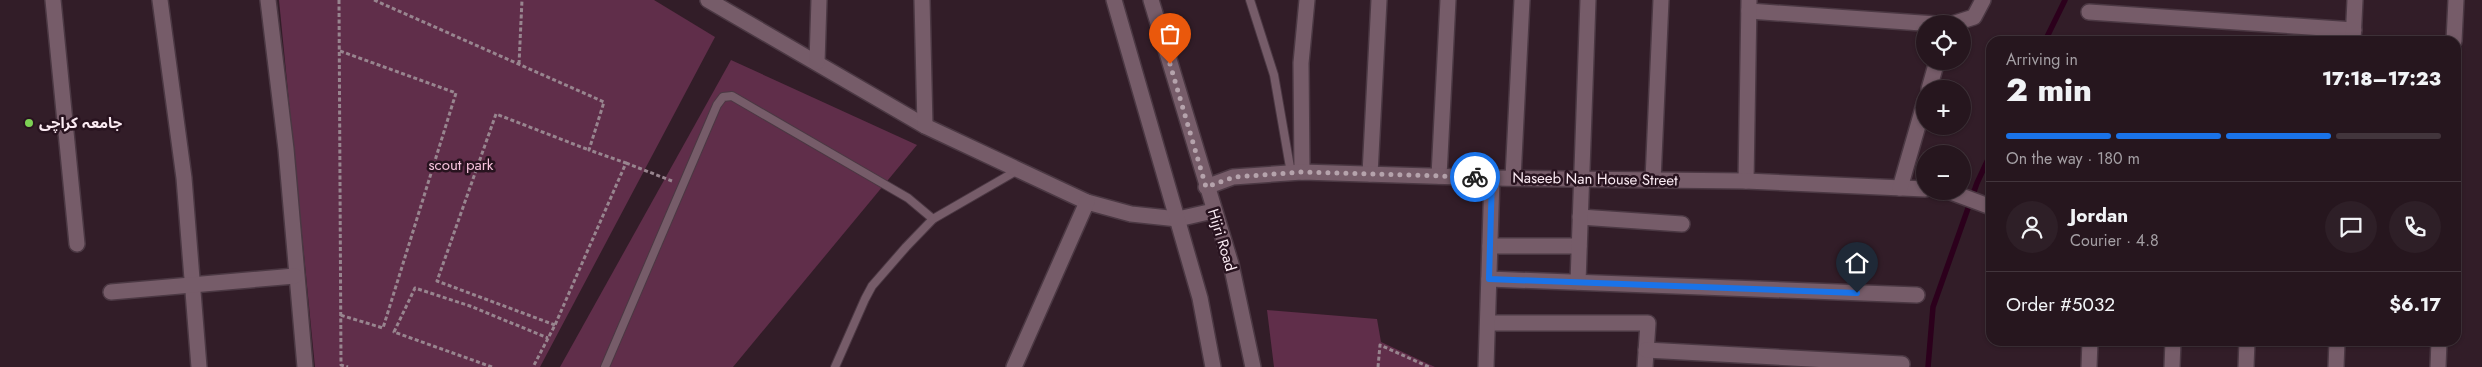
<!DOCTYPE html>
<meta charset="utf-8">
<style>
body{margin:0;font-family:Jost,"Noto Sans Arabic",sans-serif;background:#2e1f27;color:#f1f3f6;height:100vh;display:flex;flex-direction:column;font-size:19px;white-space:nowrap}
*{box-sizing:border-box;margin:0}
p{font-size:16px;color:#a49fa4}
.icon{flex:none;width:28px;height:28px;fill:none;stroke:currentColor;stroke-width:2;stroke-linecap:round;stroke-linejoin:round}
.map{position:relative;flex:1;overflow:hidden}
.details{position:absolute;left:1986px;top:36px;width:475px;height:310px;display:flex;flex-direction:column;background:#26161e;border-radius:15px;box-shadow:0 1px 4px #0004,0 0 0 1px #42353c}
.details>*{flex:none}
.tools{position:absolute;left:1916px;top:15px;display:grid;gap:10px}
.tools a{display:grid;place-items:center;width:55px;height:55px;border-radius:50%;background:#26161e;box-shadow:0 1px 4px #0004,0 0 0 1px #42353c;font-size:25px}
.pin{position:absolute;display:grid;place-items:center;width:42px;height:42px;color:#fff;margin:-51px -21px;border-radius:50% 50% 50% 0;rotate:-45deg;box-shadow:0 0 5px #0007}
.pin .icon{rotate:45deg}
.courier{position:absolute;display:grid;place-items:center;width:50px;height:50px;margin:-25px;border:4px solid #1a73e8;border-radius:50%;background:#fff;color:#222;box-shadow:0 1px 6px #0007}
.head em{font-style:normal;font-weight:800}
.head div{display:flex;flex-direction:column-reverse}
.head{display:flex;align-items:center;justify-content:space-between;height:85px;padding:0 20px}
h1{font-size:32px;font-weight:800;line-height:38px}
.bar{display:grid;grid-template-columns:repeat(4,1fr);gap:8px 5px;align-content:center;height:60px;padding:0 20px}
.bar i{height:6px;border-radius:4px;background:#42353c}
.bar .on{background:#1a73e8}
.bar p{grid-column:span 4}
.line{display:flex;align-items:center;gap:12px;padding:0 20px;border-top:1px solid #42353c}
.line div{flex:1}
.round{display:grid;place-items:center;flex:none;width:52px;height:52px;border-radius:26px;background:#2e1f27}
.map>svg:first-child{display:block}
.green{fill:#602e4a}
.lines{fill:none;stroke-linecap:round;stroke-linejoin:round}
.stream{stroke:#2c001c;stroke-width:5.5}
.service-casing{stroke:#4b3843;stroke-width:10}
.minor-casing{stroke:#4b3843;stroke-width:18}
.secondary-casing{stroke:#4b3843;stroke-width:18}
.path{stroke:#98858f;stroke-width:3;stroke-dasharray:4 2.5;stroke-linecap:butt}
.service{stroke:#765c69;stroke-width:8}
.minor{stroke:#765c69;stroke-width:15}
.secondary{stroke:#765c69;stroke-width:15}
.done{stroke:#b5a3ac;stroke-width:5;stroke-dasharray:0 9}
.route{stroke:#1a73e8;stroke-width:6}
.poi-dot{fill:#7dd154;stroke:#28131f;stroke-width:2}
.labels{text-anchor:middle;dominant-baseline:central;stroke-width:5;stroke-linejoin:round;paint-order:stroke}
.poi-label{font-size:15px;font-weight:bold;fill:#fbebf3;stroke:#28131f;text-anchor:start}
.park-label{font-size:15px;fill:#f7c3dd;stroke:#28131f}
.street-label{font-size:15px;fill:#fbebf3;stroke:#28131f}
</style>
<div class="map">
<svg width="2482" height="367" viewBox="0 0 2482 367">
<rect width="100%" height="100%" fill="#321d28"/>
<g class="green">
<polygon points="279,0 654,0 715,37 540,367 315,367"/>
<polygon points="731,60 917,145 733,367 560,367"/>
<polygon points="1267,310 1377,319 1381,342 1435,367 1274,367"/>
</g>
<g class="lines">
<g class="stream">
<polyline points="2045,41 2065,0"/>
<polyline points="1928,367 1933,307 1977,183 1991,153"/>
</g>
<g class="service-casing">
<g id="service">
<polyline points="1250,0 1274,75 1291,173"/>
<polyline points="605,367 717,105 723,97 732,96 908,198 933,219"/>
<polyline points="835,367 865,299 872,286 906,247 933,219 1018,170"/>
</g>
</g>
<g class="minor-casing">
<g id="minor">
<polyline points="53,0 77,244"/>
<polyline points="160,0 184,178 199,367"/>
<polyline points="268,0 286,149 305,367"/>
<polyline points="708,0 925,126 1087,202 1131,214 1178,219 1213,211"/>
<polyline points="922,0 925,126"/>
<polyline points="1749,11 1936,24"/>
<polyline points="2089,12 2354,30"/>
<polyline points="1952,24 1974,17 1983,0"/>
<polyline points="2353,41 2355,0"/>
<polyline points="2454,41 2456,0"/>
<polyline points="817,62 819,0"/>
<polyline points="1929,89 1937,61"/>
<polyline points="1302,172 1301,63 1307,0"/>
<polyline points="1370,174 1379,0"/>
<polyline points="1439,176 1448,0"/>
<polyline points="1513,178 1522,0"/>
<polyline points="1653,180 1661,0"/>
<polyline points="1746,181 1749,0"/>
<polyline points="1206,187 1233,177 1302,172 1492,178 1746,181 1925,189"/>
<polyline points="1900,188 1925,101"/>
<polyline points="1948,191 1991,207"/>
<polyline points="1580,217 1682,224"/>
<polyline points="1490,246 1579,246"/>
<polyline points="1489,279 1917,295"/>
<polyline points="1578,282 1588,0"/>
<polyline points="111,292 295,276"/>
<polyline points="1488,323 1648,323 1645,367"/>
<polyline points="1646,350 1902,364"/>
<polyline points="1014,367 1087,202"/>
<polyline points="1486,367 1492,178"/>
<polyline points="2089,367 2090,341"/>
<polyline points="2172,367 2173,341"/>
<polyline points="2246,367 2247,341"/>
<polyline points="2336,367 2337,341"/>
<polyline points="2438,367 2439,341"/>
</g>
</g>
<g class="secondary-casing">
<g id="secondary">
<polyline points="1114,0 1200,298 1213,367"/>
<polyline points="1151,0 1231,264 1253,367"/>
</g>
</g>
<g class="path">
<polyline points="339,0 341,365 348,367"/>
<polyline points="374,0 604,102 589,150 626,163 555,325 533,367"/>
<polyline points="340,51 456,93 383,328 340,315"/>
<polyline points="519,64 522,0"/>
<polyline points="626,163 672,181"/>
<polyline points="555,325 437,281 496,114 589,150"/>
<polyline points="492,367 394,332 415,288 470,306 548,338"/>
<polyline points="1378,367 1380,345 1429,367"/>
</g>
<use href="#service" class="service"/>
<use href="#minor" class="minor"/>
<use href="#secondary" class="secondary"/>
</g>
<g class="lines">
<polyline class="done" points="1170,64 1206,187 1234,177 1302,172 1475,177"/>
<polyline class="route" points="1475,177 1492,178 1489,279 1857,293"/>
</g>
<circle class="poi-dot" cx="29" cy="123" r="5"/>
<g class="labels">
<g class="poi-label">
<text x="39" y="123">جامعہ کراچی</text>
</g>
<g class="park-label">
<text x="461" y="165">scout park</text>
</g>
<g class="street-label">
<text transform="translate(1595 179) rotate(1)">Naseeb Nan House Street</text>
<text transform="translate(1222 240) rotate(73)">Hijri Road</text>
</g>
</g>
</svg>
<div class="tools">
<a><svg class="icon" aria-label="locate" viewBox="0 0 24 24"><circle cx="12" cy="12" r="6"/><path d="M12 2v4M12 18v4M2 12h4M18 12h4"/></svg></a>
<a>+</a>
<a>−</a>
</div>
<div class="pin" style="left:1170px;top:64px;background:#ea580c"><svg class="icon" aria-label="bag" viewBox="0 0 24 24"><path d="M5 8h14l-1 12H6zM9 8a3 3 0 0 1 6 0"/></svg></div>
<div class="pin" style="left:1857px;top:293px;background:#1f2937"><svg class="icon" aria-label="home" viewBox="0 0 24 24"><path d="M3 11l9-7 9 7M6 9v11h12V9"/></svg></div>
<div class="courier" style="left:1475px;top:177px"><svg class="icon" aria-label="bike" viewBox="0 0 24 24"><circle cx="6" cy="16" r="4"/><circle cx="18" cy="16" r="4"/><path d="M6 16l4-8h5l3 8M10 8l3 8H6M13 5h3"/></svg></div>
<section class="details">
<div class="head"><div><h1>2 min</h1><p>Arriving in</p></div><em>17:18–17:23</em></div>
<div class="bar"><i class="on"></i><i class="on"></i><i class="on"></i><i></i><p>On the way · 180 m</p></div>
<div class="line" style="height:90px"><a class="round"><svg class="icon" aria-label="person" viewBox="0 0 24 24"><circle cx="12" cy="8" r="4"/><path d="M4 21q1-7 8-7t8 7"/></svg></a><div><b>Jordan</b><p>Courier · 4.8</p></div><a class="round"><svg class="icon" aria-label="chat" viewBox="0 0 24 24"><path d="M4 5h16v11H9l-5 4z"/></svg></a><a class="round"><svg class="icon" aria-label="phone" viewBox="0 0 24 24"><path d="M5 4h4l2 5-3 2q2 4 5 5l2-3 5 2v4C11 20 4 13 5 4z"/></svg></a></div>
<div class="line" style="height:65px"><div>Order #5032</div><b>$6.17</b></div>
</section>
</div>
